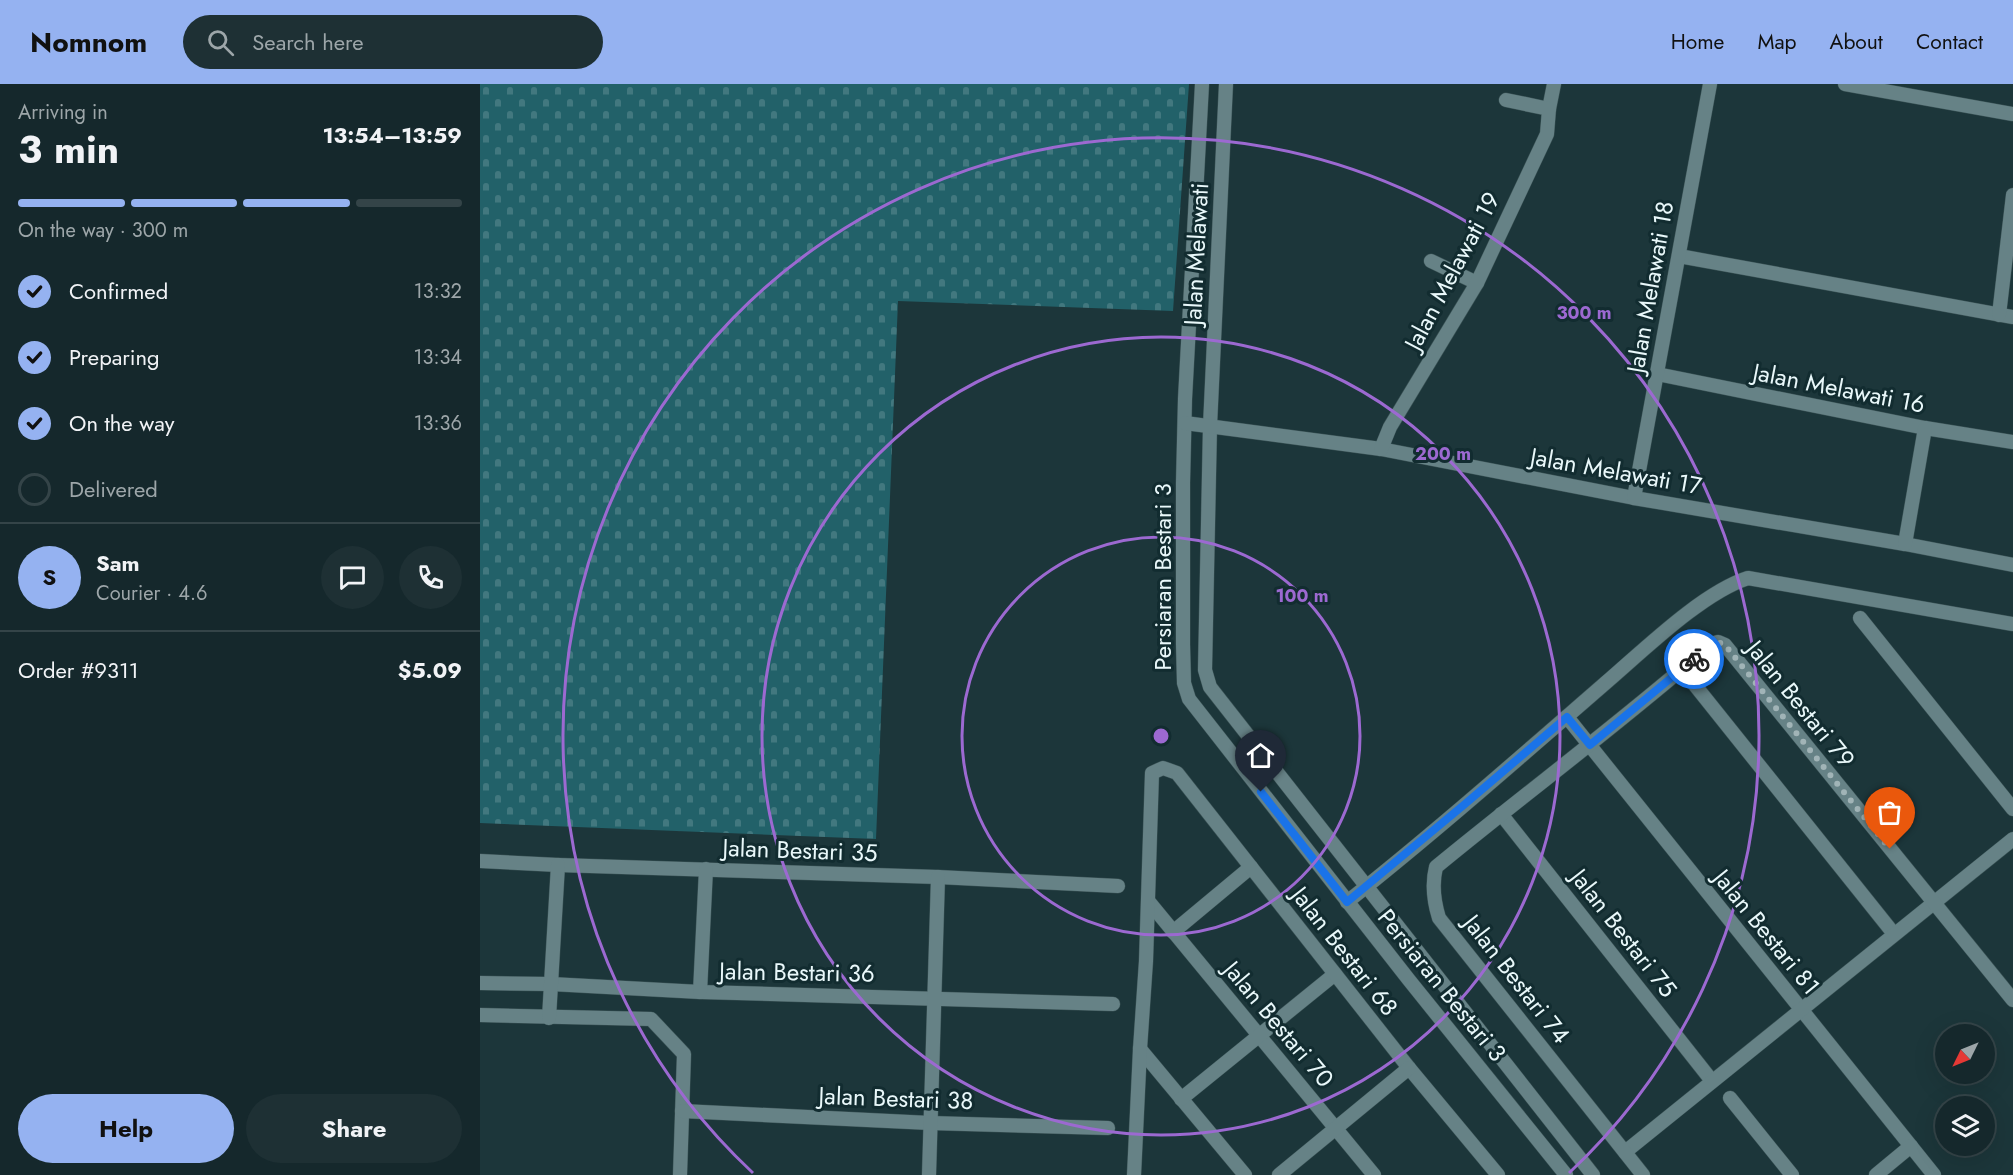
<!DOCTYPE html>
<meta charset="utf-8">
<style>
body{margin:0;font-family:Jost,sans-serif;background:#1e3034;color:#f1f3f6;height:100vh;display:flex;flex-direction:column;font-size:22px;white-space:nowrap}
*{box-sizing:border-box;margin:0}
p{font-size:20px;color:#9da6a9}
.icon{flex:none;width:33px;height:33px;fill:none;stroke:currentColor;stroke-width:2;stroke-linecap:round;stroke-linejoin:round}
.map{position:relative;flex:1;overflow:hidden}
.drawer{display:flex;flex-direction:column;background:#15282c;width:480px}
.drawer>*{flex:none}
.needle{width:39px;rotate:227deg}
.controls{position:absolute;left:1455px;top:940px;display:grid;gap:12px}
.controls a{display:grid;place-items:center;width:60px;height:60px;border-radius:50%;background:#15282c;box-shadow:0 6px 24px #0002,0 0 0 2px #344448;font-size:30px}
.pin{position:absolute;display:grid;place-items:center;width:51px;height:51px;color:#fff;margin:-62px -26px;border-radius:50% 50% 50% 0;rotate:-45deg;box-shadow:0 0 6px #0007}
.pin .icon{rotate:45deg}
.courier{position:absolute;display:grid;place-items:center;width:60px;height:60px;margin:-30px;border:4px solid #1a73e8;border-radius:50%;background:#fff;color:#222;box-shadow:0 2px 8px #0007}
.headline em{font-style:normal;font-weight:700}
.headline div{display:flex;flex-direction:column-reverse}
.headline{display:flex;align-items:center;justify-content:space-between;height:102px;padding:0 18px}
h1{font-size:39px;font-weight:700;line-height:45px}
.bar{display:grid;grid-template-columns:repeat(4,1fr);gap:9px 6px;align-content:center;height:72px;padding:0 18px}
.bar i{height:8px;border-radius:4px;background:#344448}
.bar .selected{background:#95b2f1}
.bar p{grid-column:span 4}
.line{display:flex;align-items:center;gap:15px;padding:0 18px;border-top:2px solid #344448}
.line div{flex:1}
.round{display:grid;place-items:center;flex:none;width:63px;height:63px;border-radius:32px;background:#1e3034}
ol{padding:0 18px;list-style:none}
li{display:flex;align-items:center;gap:18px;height:66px}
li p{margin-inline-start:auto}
li .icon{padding:6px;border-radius:50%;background:#95b2f1;color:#111;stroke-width:4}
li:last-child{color:#9da6a9}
li i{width:33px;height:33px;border:3px solid #344448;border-radius:50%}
.button{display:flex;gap:12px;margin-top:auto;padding:12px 18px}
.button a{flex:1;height:69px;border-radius:36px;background:#95b2f1;color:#111;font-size:24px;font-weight:700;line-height:69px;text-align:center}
.button a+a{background:#1e3034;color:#f1f3f6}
header{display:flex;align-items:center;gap:36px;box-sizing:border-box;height:84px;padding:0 30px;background:#95b2f1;color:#111}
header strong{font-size:28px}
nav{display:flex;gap:33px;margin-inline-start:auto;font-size:21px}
.search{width:420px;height:54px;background:#1e3034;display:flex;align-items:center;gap:15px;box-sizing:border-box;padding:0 21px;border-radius:33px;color:#9da6a9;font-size:22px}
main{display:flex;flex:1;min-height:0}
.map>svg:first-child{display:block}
.cemetery{fill:url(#cemetery-stones)}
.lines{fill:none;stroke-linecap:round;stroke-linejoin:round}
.minor-casing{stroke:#3a5255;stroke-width:15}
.minor{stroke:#668286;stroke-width:14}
.done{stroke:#a1b4b7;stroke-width:6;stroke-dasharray:0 10.8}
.route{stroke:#1a73e8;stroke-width:8}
.ring{fill:none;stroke:#9c69d1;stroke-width:3}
.labels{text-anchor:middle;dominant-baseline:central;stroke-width:6;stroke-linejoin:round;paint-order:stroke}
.street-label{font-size:24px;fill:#e9f8fa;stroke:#122c30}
.centre{fill:#9c69d1;stroke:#122c30;stroke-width:3}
.ring-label{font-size:18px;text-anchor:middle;font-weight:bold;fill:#9c69d1;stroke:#122c30;stroke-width:6;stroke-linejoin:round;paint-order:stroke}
</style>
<header>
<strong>Nomnom</strong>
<div class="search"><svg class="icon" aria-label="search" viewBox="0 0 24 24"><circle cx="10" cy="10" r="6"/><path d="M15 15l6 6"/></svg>Search here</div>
<nav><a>Home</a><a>Map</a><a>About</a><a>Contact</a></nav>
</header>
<main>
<section class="drawer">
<div class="headline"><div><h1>3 min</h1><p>Arriving in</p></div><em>13:54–13:59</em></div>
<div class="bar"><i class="selected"></i><i class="selected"></i><i class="selected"></i><i></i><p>On the way · 300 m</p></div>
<ol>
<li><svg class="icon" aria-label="check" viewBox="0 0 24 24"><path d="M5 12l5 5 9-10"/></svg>Confirmed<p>13:32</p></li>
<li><svg class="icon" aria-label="check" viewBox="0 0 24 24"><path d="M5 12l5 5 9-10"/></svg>Preparing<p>13:34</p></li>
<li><svg class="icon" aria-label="check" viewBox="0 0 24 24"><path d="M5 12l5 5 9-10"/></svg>On the way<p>13:36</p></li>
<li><i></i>Delivered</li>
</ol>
<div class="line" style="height:108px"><b class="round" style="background:#95b2f1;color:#111">S</b><div><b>Sam</b><p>Courier · 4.6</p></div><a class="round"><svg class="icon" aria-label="chat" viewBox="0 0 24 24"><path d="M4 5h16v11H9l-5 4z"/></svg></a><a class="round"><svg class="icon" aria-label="phone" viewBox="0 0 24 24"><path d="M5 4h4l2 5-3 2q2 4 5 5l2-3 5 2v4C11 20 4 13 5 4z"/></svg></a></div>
<div class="line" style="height:78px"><div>Order #9311</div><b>$5.09</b></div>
<div class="button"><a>Help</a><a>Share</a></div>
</section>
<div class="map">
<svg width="1533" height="1091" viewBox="0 0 1533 1091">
<defs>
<pattern id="cemetery-stones" width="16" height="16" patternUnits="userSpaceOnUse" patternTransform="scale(1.5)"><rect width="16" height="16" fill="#226169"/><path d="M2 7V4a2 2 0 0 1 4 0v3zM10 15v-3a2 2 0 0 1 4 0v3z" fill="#42787f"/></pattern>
</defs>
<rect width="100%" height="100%" fill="#1c363a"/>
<polygon class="cemetery" points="0,0 709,0 693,227 418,217 396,755 0,739"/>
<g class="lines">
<g class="minor-casing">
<g id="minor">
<polyline points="722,0 705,315 703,399 703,560 704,599 709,615 929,896 1086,1091"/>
<polyline points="746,0 730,342 725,586 730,603 1113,1091"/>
<polyline points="1365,0 1533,30"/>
<polyline points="1069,25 1074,0"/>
<polyline points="1199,172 1533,233"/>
<polyline points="951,177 997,199"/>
<polyline points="1519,231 1533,111"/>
<polyline points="1177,290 1445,344 1533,358"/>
<polyline points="705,339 901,365 1154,414 1425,460 1533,481"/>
<polyline points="901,365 910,343 997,199 1067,50 1069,25 1026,16"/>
<polyline points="1154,414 1230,0"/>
<polyline points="1425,460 1445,344"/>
<polyline points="1380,534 1533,725"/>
<polyline points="1202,585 1414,850"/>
<polyline points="1087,633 1454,1091"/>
<polyline points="1021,730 1232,997"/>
<polyline points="0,777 78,781 458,793 638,802"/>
<polyline points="669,818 894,1091"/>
<path d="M867,818C954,749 1038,675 1122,602C1161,569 1221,509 1268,494L1533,540"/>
<polyline points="693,848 771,783"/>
<polyline points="0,899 71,900 220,908 633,920"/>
<polyline points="220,908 226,785"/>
<polyline points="0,931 171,935 204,970 200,1091"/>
<polyline points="69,934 78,781"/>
<polyline points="660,965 765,1091"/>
<polyline points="1250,1014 1312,1091"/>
<polyline points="701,1015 855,890"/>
<polyline points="202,1027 450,1039 628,1044"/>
<polyline points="1145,1068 1533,755"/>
<polyline points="449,1091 458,793"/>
<polyline points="654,1091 660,965 666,877 672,689 683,684 697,689 929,984 1018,1091"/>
<polyline points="799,1091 929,984"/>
<path d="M1163,1091L959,834C954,818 952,799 956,783C1047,708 1142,638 1231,560L1238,558L1245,561L1533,916"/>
<polyline points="1396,1091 1431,1062"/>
</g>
</g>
<use href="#minor" class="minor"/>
</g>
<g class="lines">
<polyline class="done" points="1214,575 1231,560 1238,558 1245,561 1410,765"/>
<polyline class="route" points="781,708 867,818 985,720 1087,633 1110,661 1214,575"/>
</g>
<g class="ring">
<circle cx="681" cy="652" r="199"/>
<circle cx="681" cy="652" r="399"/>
<path d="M273 1089A598 598 0 1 1 1089 1089"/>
</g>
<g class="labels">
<g class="street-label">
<text transform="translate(716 170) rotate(-87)">Jalan Melawati</text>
<text transform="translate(972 187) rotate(-62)">Jalan Melawati 19</text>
<text transform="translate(1170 203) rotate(-80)">Jalan Melawati 18</text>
<text transform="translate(1359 304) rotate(11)">Jalan Melawati 16</text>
<text transform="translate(1136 387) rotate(10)">Jalan Melawati 17</text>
<text transform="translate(682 493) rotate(-90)">Persiaran Bestari 3</text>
<text transform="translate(1321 620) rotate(51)">Jalan Bestari 79</text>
<text transform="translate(320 766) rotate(2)">Jalan Bestari 35</text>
<text transform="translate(1287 848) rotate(51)">Jalan Bestari 81</text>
<text transform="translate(1144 849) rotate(52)">Jalan Bestari 75</text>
<text transform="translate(865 867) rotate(52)">Jalan Bestari 68</text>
<text transform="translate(317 888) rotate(1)">Jalan Bestari 36</text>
<text transform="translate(1037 895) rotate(52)">Jalan Bestari 74</text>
<text transform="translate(962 901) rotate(51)">Persiaran Bestari 3</text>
<text transform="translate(799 940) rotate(50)">Jalan Bestari 70</text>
<text transform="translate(416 1014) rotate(2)">Jalan Bestari 38</text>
</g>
</g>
<circle cx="681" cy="652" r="9" class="centre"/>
<g class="ring-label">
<text x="1104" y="235">300 m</text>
<text x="963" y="376">200 m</text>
<text x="822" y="518">100 m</text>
</g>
</svg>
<div class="controls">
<a><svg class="needle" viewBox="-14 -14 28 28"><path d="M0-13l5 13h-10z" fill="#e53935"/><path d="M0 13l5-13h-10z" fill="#9da6a9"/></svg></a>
<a><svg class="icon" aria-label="layers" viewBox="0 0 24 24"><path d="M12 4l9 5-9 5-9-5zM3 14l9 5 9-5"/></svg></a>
</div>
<div class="pin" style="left:1410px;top:765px;background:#ea580c"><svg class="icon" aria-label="bag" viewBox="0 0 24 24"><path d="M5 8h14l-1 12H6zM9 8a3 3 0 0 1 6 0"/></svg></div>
<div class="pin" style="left:781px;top:708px;background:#1f2937"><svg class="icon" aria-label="home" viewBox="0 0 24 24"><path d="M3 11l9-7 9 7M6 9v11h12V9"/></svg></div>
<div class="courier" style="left:1214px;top:575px"><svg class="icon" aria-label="bike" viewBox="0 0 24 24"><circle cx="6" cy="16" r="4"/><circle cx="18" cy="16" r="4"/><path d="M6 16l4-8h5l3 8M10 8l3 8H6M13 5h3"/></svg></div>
</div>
</main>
